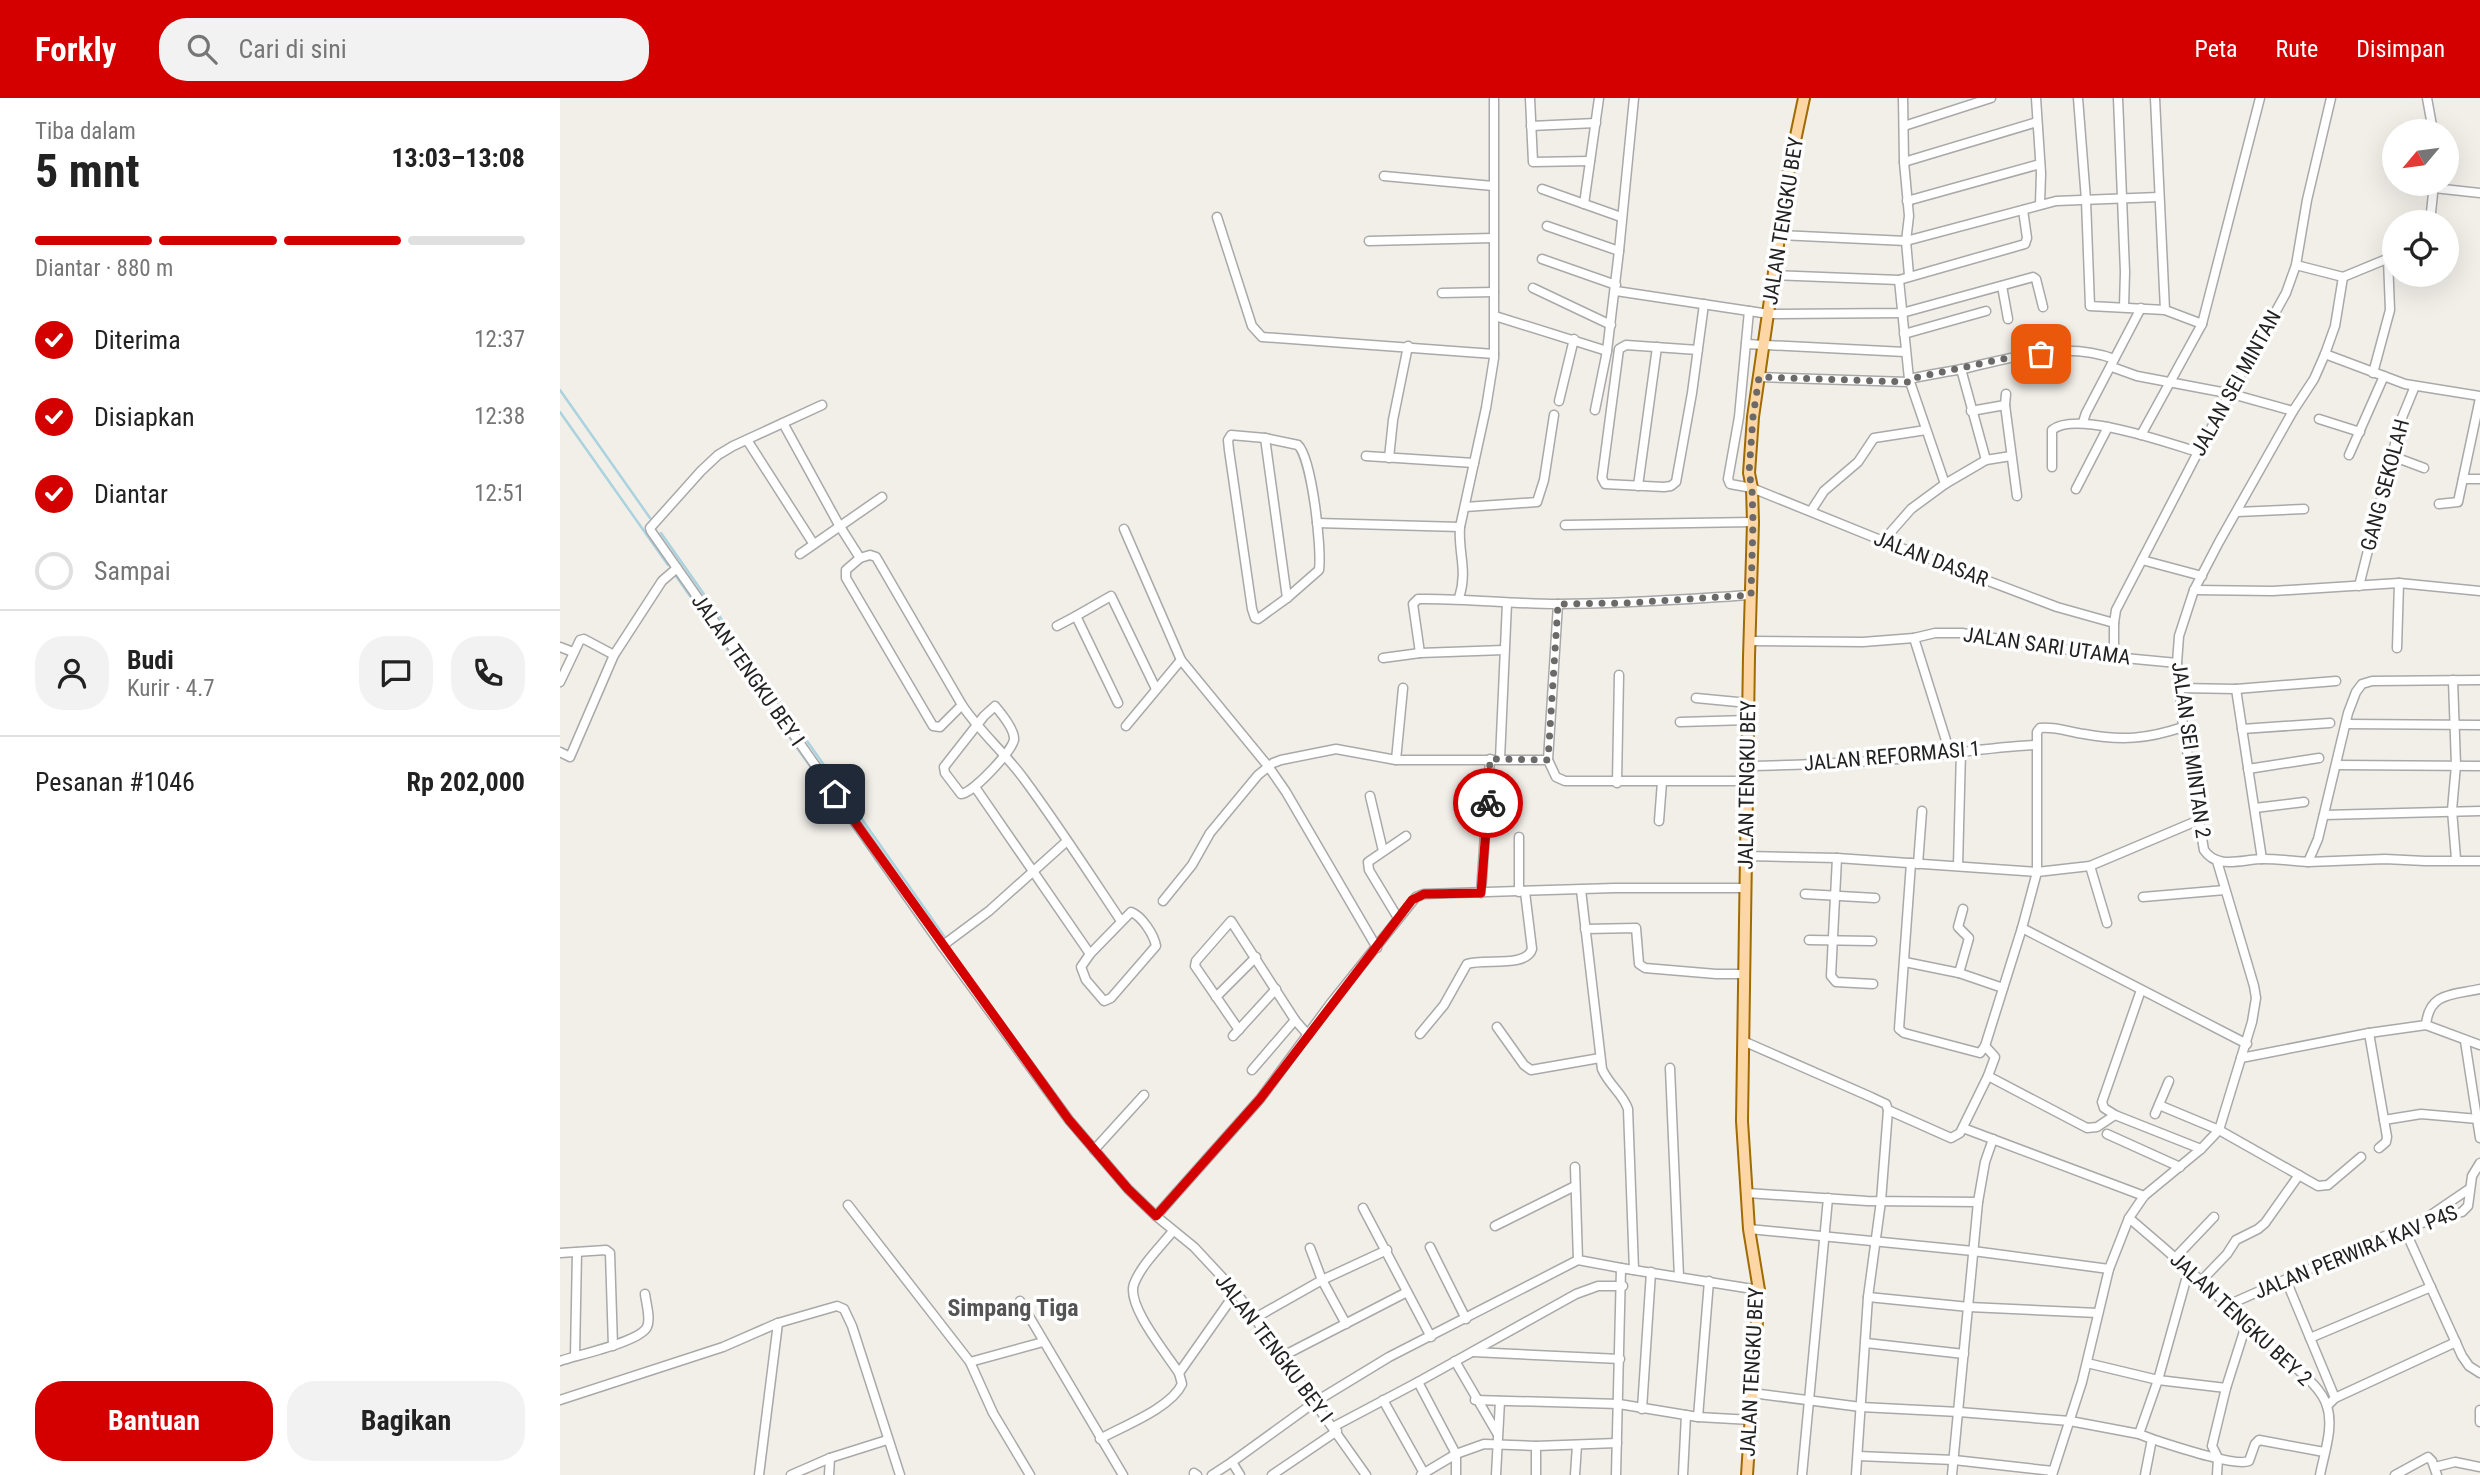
<!DOCTYPE html>
<html lang="id">
<meta charset="utf-8">
<style>
body{margin:0;font-family:"Roboto Condensed",sans-serif;background:#f2f2f2;color:#222;height:100vh;display:flex;flex-direction:column;font-size:26px;white-space:nowrap}
*{box-sizing:border-box;margin:0}
p{font-size:23px;color:#767676}
.icon{flex:none;width:38px;height:38px;fill:none;stroke:currentColor;stroke-width:2;stroke-linecap:round;stroke-linejoin:round}
.map{position:relative;flex:1;overflow:hidden}
.side{display:flex;flex-direction:column;background:#fff;width:560px}
.side>*{flex:none}
.needle{width:46px;rotate:241deg}
.controls{position:absolute;left:1822px;top:21px;display:grid;gap:14px}
.controls a{display:grid;place-items:center;width:77px;height:77px;border-radius:50%;background:#fff;box-shadow:0 7px 28px #0002;font-size:35px}
.pin{position:absolute;display:grid;place-items:center;width:60px;height:60px;color:#fff;margin:-30px;border-radius:14px;box-shadow:0 4px 10px #0006}
.courier{position:absolute;display:grid;place-items:center;width:70px;height:70px;margin:-35px;border:5px solid #d40000;border-radius:50%;background:#fff;color:#222;box-shadow:0 2px 9px #0007}
.headline em{font-style:normal;font-weight:700}
.headline div{display:flex;flex-direction:column-reverse}
.headline{display:flex;align-items:center;justify-content:space-between;height:119px;padding:0 35px}
h1{font-size:46px;font-weight:700;line-height:52px}
.bar{display:grid;grid-template-columns:repeat(4,1fr);gap:10px 7px;align-content:center;height:84px;padding:0 35px}
.bar i{height:9px;border-radius:5px;background:#e0e0e0}
.bar .on{background:#d40000}
.bar p{grid-column:span 4}
.line{display:flex;align-items:center;gap:18px;padding:0 35px;border-top:2px solid #e0e0e0}
.line div{flex:1}
.round{display:grid;place-items:center;flex:none;width:74px;height:74px;border-radius:28px;background:#f2f2f2}
ol{padding:0 35px;list-style:none}
li{display:flex;align-items:center;gap:21px;height:77px}
li p{margin-inline-start:auto}
li .icon{padding:7px;border-radius:50%;background:#d40000;color:#fff;stroke-width:4}
li:last-child{color:#767676}
li i{width:38px;height:38px;border:4px solid #e0e0e0;border-radius:50%}
.button{display:flex;gap:14px;margin-top:auto;padding:14px 35px}
.button a{flex:1;height:80px;border-radius:28px;background:#d40000;color:#fff;font-size:28px;font-weight:700;line-height:80px;text-align:center}
.button a+a{background:#f2f2f2;color:#222}
header{display:flex;align-items:center;gap:42px;box-sizing:border-box;height:98px;padding:0 35px;background:#d40000;color:#fff}
header strong{font-size:33px}
nav{display:flex;gap:38px;margin-inline-start:auto;font-size:24px}
.search{width:490px;height:63px;background:#f2f2f2;display:flex;align-items:center;gap:18px;box-sizing:border-box;padding:0 24px;border-radius:28px;color:#767676;font-size:26px}
main{display:flex;flex:1;min-height:0}
.map>svg:first-child{display:block}
.lines{fill:none;stroke-linecap:round;stroke-linejoin:round}
.stream{stroke:#aad3df;stroke-width:2.5}
.minor-casing{stroke:#a9a9a9;stroke-width:11}
.major-casing{stroke:#a06b00;stroke-width:14}
.minor{stroke:#fff;stroke-width:8}
.major{stroke:#fcd6a4;stroke-width:10}
.done{stroke:#6b6a68;stroke-width:7;stroke-dasharray:0 12.6}
.route{stroke:#d40000;stroke-width:9}
.labels{text-anchor:middle;dominant-baseline:central;stroke-width:7;stroke-linejoin:round;paint-order:stroke}
.street-label{font-size:21px;fill:#222;stroke:#fff}
.quarter-label{font-size:24px;font-weight:bold;fill:#555;stroke:#fff}
</style>
<header>
<strong>Forkly</strong>
<div class="search"><svg class="icon" aria-label="search" viewBox="0 0 24 24"><circle cx="10" cy="10" r="6"/><path d="M15 15l6 6"/></svg>Cari di sini</div>
<nav><a>Peta</a><a>Rute</a><a>Disimpan</a></nav>
</header>
<main>
<section class="side">
<div class="headline"><div><h1>5 mnt</h1><p>Tiba dalam</p></div><em>13:03–13:08</em></div>
<div class="bar"><i class="on"></i><i class="on"></i><i class="on"></i><i></i><p>Diantar · 880 m</p></div>
<ol>
<li><svg class="icon" aria-label="check" viewBox="0 0 24 24"><path d="M5 12l5 5 9-10"/></svg>Diterima<p>12:37</p></li>
<li><svg class="icon" aria-label="check" viewBox="0 0 24 24"><path d="M5 12l5 5 9-10"/></svg>Disiapkan<p>12:38</p></li>
<li><svg class="icon" aria-label="check" viewBox="0 0 24 24"><path d="M5 12l5 5 9-10"/></svg>Diantar<p>12:51</p></li>
<li><i></i>Sampai</li>
</ol>
<div class="line" style="height:126px"><a class="round"><svg class="icon" aria-label="person" viewBox="0 0 24 24"><circle cx="12" cy="8" r="4"/><path d="M4 21q1-7 8-7t8 7"/></svg></a><div><b>Budi</b><p>Kurir · 4.7</p></div><a class="round"><svg class="icon" aria-label="chat" viewBox="0 0 24 24"><path d="M4 5h16v11H9l-5 4z"/></svg></a><a class="round"><svg class="icon" aria-label="phone" viewBox="0 0 24 24"><path d="M5 4h4l2 5-3 2q2 4 5 5l2-3 5 2v4C11 20 4 13 5 4z"/></svg></a></div>
<div class="line" style="height:91px"><div>Pesanan #1046</div><b>Rp 202,000</b></div>
<div class="button"><a>Bantuan</a><a>Bagikan</a></div>
</section>
<div class="map">
<svg width="1920" height="1377" viewBox="0 0 1920 1377">
<rect width="100%" height="100%" fill="#f2efe9"/>
<g class="lines">
<g class="stream">
<polyline points="0,292 90,420"/>
<polyline points="0,314 108,467"/>
<polyline points="101,435 384,838"/>
<polyline points="116,478 207,608"/>
<polyline points="216,620 379,851"/>
</g>
<g class="minor-casing">
<g id="minor">
<polyline points="970,0 973,64 1030,63"/>
<polyline points="1343,0 1344,64 1349,118 1346,143 1349,177"/>
<polyline points="1476,0 1481,75 1480,106"/>
<polyline points="1518,0 1526,102 1530,208 1605,212 1642,226"/>
<polyline points="1558,0 1565,174 1564,209"/>
<polyline points="1595,0 1605,212"/>
<polyline points="1867,0 1873,33"/>
<polyline points="971,28 1036,25"/>
<polyline points="1344,28 1431,0"/>
<polyline points="1344,64 1477,24"/>
<polyline points="824,78 933,88"/>
<polyline points="1874,90 1920,95"/>
<polyline points="982,91 1061,119"/>
<polyline points="1347,103 1480,66"/>
<polyline points="1024,106 1039,0"/>
<polyline points="657,119 692,228 702,239 934,256"/>
<polyline points="1870,124 1874,86"/>
<polyline points="987,128 1059,153 1047,253 1035,312"/>
<polyline points="1220,137 1346,143 1496,103 1599,99"/>
<polyline points="809,143 933,140"/>
<polyline points="1059,153 1074,0"/>
<polyline points="982,161 1056,187"/>
<polyline points="1736,167 1783,179"/>
<polyline points="1214,177 1339,182 1465,146 1467,140 1463,112"/>
<path d="M1783,179L1775,228L1765,256L1754,281L1733,313L1659,444L1634,492L1619,538L1617,565L1623,629L1644,752C1657,772 1683,761 1703,761C1718,761 1733,763 1748,764L1758,741L1788,615L1796,594L1802,586L1812,583L1920,582"/>
<polyline points="1783,179 1834,158"/>
<polyline points="1442,188 1448,221"/>
<polyline points="973,190 1051,227"/>
<polyline points="1056,193 1209,216 1342,215 1473,179 1476,181 1483,209"/>
<polyline points="882,195 934,194"/>
<polyline points="1189,213 1179,319 1168,381 1170,386 1192,390 1323,443 1497,509 1554,525"/>
<polyline points="935,218 1047,253"/>
<polyline points="1344,236 1426,213"/>
<polyline points="1186,246 1345,254"/>
<polyline points="1138,252 1066,247 1059,251 1042,380 1045,386 1104,389 1111,388 1116,384 1132,295 1144,206"/>
<polyline points="1765,256 1845,286 1920,298"/>
<polyline points="1552,269 1577,278 1672,296 1733,313"/>
<polyline points="1401,271 1426,362"/>
<polyline points="1813,275 1830,212 1828,161"/>
<path d="M1199,279L1348,284L1349,281C1367,277 1385,274 1403,271C1452,260 1505,242 1554,261"/>
<polyline points="1446,296 1445,307 1457,398"/>
<polyline points="999,303 1014,241"/>
<polyline points="262,307 173,348 158,357 141,373 90,430 91,433 382,848 509,1022 568,1091 596,1118 634,1149 676,1194 806,1377"/>
<polyline points="1411,313 1445,307"/>
<polyline points="1759,321 1800,334"/>
<polyline points="1523,324 1526,315 1581,210"/>
<polyline points="223,325 279,427 300,460 286,472 286,480 373,628 380,629 402,607"/>
<path d="M671,337L705,340L738,347C752,361 762,451 759,472L727,500L698,521L695,520L692,511L669,352L668,342Z"/>
<polyline points="1581,337 1642,226 1700,0"/>
<polyline points="705,340 727,500"/>
<polyline points="187,342 253,445"/>
<polyline points="1789,357 1824,278"/>
<polyline points="806,358 914,365"/>
<polyline points="1832,358 1864,370"/>
<polyline points="829,360 833,322 848,248"/>
<path d="M1492,369V332C1516,312 1608,345 1638,354"/>
<polyline points="1903,381 1920,381"/>
<polyline points="1385,386 1426,362 1451,358"/>
<polyline points="1078,388 1097,249"/>
<polyline points="1516,391 1548,329"/>
<polyline points="1879,406 1898,404 1920,300"/>
<polyline points="905,409 977,404 984,382 994,317"/>
<polyline points="1251,413 1264,393 1298,364 1314,340 1366,332"/>
<polyline points="1677,414 1744,411"/>
<polyline points="757,425 900,429"/>
<polyline points="1005,427 1193,424"/>
<polyline points="564,431 621,562"/>
<polyline points="1323,443 1351,411 1385,386 1349,281 1339,182"/>
<polyline points="240,456 322,399"/>
<path d="M300,460L310,457L316,459L402,607C420,634 445,655 464,681C498,727 529,775 561,823"/>
<polyline points="1582,462 1642,478"/>
<polyline points="1799,488 1841,322 1855,288"/>
<polyline points="1634,492 1713,493 1839,485 1920,493"/>
<path d="M899,500C908,472 898,455 900,429L926,310L934,260V0"/>
<polyline points="497,528 516,518"/>
<polyline points="1354,540 1390,655"/>
<polyline points="1190,543 1303,544 1354,540 1375,535 1402,535 1554,559 1617,565"/>
<polyline points="0,549 13,554"/>
<polyline points="1837,550 1839,485"/>
<path d="M860,555L853,506L858,501C905,500 951,506 998,506C1063,506 1127,501 1191,497"/>
<polyline points="1554,559 1554,525 1556,512 1638,354 1726,195 1736,167 1747,102 1771,0"/>
<polyline points="823,560 860,555 944,552"/>
<polyline points="1893,582 1896,667 1892,712 1896,761"/>
<polyline points="0,584 20,542 24,541 54,557 102,483 117,470"/>
<polyline points="1619,590 1676,591 1776,583"/>
<polyline points="1676,591 1702,761"/>
<polyline points="1136,600 1188,605"/>
<polyline points="558,605 516,518 551,498 596,591"/>
<path d="M435,608C441,615 455,632 454,642C451,654 413,695 401,696L385,675L384,669L424,618Z"/>
<polyline points="1120,624 1188,622"/>
<polyline points="1786,626 1920,627"/>
<polyline points="566,628 621,562 708,668 726,694 817,850"/>
<polyline points="1682,631 1770,625"/>
<polyline points="0,654 10,659 54,557"/>
<polyline points="940,661 947,505"/>
<polyline points="836,662 843,590"/>
<polyline points="988,662 998,506"/>
<polyline points="1777,667 1920,668"/>
<path d="M1188,668C1242,667 1295,665 1349,660C1391,656 1433,649 1476,647"/>
<polyline points="1688,671 1759,660"/>
<polyline points="1057,685 1059,577"/>
<polyline points="415,689 530,856"/>
<polyline points="810,698 823,753"/>
<polyline points="1695,710 1744,704"/>
<polyline points="1764,717 1920,713"/>
<polyline points="1099,723 1102,684"/>
<polyline points="959,739 959,794"/>
<polyline points="1187,758 1277,760 1477,774 1530,768 1639,722"/>
<polyline points="1277,760 1271,878 1276,884 1313,886"/>
<polyline points="1748,764 1825,761 1865,763 1920,763"/>
<path d="M1351,765L1339,931L1344,935L1420,955L1425,948L1462,830L1477,774V634L1480,630C1495,628 1509,634 1524,636C1562,643 1587,641 1623,629"/>
<polyline points="1358,766 1362,713"/>
<polyline points="1398,768 1401,653"/>
<polyline points="1530,768 1547,825"/>
<path d="M1021,792L1042,971C1049,987 1063,996 1068,1011L1074,1172"/>
<polyline points="921,795 930,661"/>
<polyline points="1245,796 1315,800"/>
<polyline points="1583,799 1665,792"/>
<polyline points="603,803 632,767 650,735 698,677 713,665 721,662 776,651 836,662 988,662 996,679 1005,683 1187,683"/>
<path d="M571,814C582,818 594,837 596,848L551,900L544,903L526,882L521,869L530,856Z"/>
<polyline points="838,820 809,772 808,764 846,738"/>
<polyline points="1462,830 1687,946"/>
<polyline points="1025,831 1076,830 1079,866 1085,870 1156,876 1184,876"/>
<polyline points="1249,842 1312,843"/>
<polyline points="382,848 429,813 507,743"/>
<polyline points="1345,864 1399,875 1443,890"/>
<polyline points="1399,875 1409,840 1398,829 1403,811"/>
<polyline points="656,899 696,859"/>
<path d="M1866,927C1869,894 1893,897 1920,891"/>
<polyline points="937,929 964,967 971,972 1040,960"/>
<polyline points="679,932 635,868 636,863 671,823 735,922 748,937"/>
<polyline points="1809,935 1827,1039 1826,1044 1819,1050"/>
<path d="M860,936L884,907L907,866C924,860 966,870 972,851L965,794"/>
<polyline points="673,938 716,891"/>
<polyline points="1183,943 1311,999 1326,1006 1328,1012 1391,1040 1400,1035 1428,978 1527,1030 1537,1029 1555,1017 1544,1010 1542,1004 1581,892"/>
<polyline points="1905,943 1920,1040"/>
<polyline points="1425,948 1435,959 1428,978"/>
<polyline points="1681,960 1809,935 1866,927 1920,947"/>
<polyline points="1110,970 1119,1179"/>
<polyline points="692,972 735,922"/>
<polyline points="1599,1007 1659,1032 1758,1088 1768,1087 1801,1059"/>
<polyline points="1595,1016 1609,983"/>
<polyline points="1555,1017 1641,1051"/>
<polyline points="1824,1022 1861,1016 1918,1021"/>
<polyline points="1403,1030 1584,1098"/>
<polyline points="1547,1036 1620,1069"/>
<polyline points="534,1052 584,997"/>
<polyline points="1015,1069 1018,1162 1061,1170"/>
<polyline points="1187,1095 1307,1103 1418,1104"/>
<polyline points="288,1107 410,1264 433,1315 470,1377"/>
<polyline points="803,1110 871,1239"/>
<polyline points="596,1118 700,1001 771,905 856,799 864,796 1055,790 1184,790"/>
<path d="M1569,1120C1621,1164 1671,1209 1721,1257C1736,1271 1761,1288 1767,1308C1774,1329 1764,1356 1760,1377"/>
<polyline points="1862,1123 1909,1091"/>
<polyline points="935,1128 1015,1088"/>
<polyline points="1844,1130 1902,1258 1909,1268 1920,1275"/>
<polyline points="1189,1131 1413,1153 1549,1171"/>
<path d="M613,1133C601,1148 581,1167 574,1186C566,1207 606,1255 619,1275"/>
<polyline points="870,1149 906,1221"/>
<polyline points="750,1150 762,1182 786,1226"/>
<polyline points="0,1155 46,1152 50,1155 53,1248"/>
<polyline points="1615,1160 1654,1119"/>
<polyline points="1642,1182 1667,1156 1676,1142 1698,1131 1705,1125 1739,1077"/>
<polyline points="1726,1182 1775,1300 1767,1308"/>
<polyline points="1308,1199 1409,1209 1538,1215"/>
<polyline points="460,1203 563,1377"/>
<polyline points="1668,1207 1815,1142 1844,1130 1902,1114 1908,1108 1912,1078 1920,1065"/>
<polyline points="695,1220 762,1182 827,1152"/>
<polyline points="1750,1240 1871,1189"/>
<polyline points="1306,1245 1404,1256"/>
<polyline points="913,1254 1060,1261"/>
<polyline points="15,1258 17,1154"/>
<polyline points="723,1258 847,1194"/>
<path d="M0,1263C17,1257 80,1244 87,1229C91,1221 86,1205 85,1196"/>
<polyline points="895,1263 937,1335"/>
<polyline points="410,1264 483,1244"/>
<polyline points="1527,1265 1598,1282 1666,1290"/>
<polyline points="858,1284 896,1356 896,1377"/>
<polyline points="1192,1295 1301,1309 1399,1314 1510,1323 1579,1336 1592,1341 1585,1377"/>
<polyline points="1775,1300 1896,1244"/>
<polyline points="0,1302 163,1249 218,1225 277,1208 284,1211 292,1228 340,1377"/>
<polyline points="823,1302 865,1377"/>
<polyline points="915,1302 1059,1306 1138,1319 1191,1322"/>
<polyline points="1082,1311 1091,1174"/>
<polyline points="1920,1312 1920,1324"/>
<polyline points="1138,1319 1149,1183"/>
<polyline points="773,1329 858,1284 1016,1196 1038,1188 1063,1188"/>
<polyline points="1579,1336 1598,1282 1629,1171"/>
<path d="M540,1341C563,1328 611,1310 622,1286L619,1275L676,1194"/>
<path d="M1592,1341C1611,1347 1675,1369 1689,1363L1695,1346L1699,1342L1764,1354"/>
<polyline points="1298,1358 1394,1362 1493,1373"/>
<polyline points="1875,1369 1895,1364 1920,1369"/>
<polyline points="634,1375 637,1377"/>
<polyline points="199,1377 218,1225"/>
<polyline points="231,1377 270,1360 327,1342"/>
<polyline points="269,1377 270,1360"/>
<polyline points="652,1377 672,1364"/>
<polyline points="680,1377 672,1364 755,1304 829,1259 1018,1162"/>
<polyline points="712,1377 777,1333"/>
<polyline points="861,1377 896,1356 924,1346 976,1348 1057,1345"/>
<polyline points="936,1377 940,1303"/>
<polyline points="976,1377 976,1348"/>
<polyline points="1015,1377 1017,1347"/>
<polyline points="1056,1377 1061,1170 1199,1192"/>
<polyline points="1123,1377 1126,1317"/>
<polyline points="1242,1377 1268,1100"/>
<polyline points="1296,1377 1308,1199 1321,1103 1328,1012"/>
<polyline points="1392,1377 1418,1104 1425,1064 1433,1041"/>
<polyline points="1492,1377 1522,1284 1549,1171 1569,1120 1584,1098 1641,1051 1659,1032 1692,924 1696,900 1694,888 1657,763"/>
<polyline points="1657,1377 1658,1360 1652,1348 1666,1290 1687,1224"/>
<polyline points="1835,1377 1868,1359 1872,1363 1877,1377"/>
</g>
</g>
<g class="major-casing">
<polyline id="major" points="1187,1377 1199,1192 1189,1131 1182,1023 1189,559 1193,424 1192,390 1189,375 1193,319 1229,71 1244,0"/>
</g>
<use href="#minor" class="minor"/>
<use href="#major" class="major"/>
</g>
<g class="lines">
<polyline class="done" points="928,705 930,661 988,662 998,506 1067,505 1191,497 1193,424 1192,390 1189,375 1193,319 1199,279 1348,284 1349,281 1452,259 1481,256"/>
<polyline class="route" points="275,696 509,1022 568,1091 596,1118 700,1001 852,802 864,796 921,795 928,705"/>
</g>
<g class="labels">
<g class="street-label">
<text transform="translate(1223 123) rotate(-81)">JALAN TENGKU BEY</text>
<text transform="translate(1676 285) rotate(-61)">JALAN SEI MINTAN</text>
<text transform="translate(1825 387) rotate(-75)">GANG SEKOLAH</text>
<text transform="translate(1371 461) rotate(21)">JALAN DASAR</text>
<text transform="translate(1487 548) rotate(8)">JALAN SARI UTAMA</text>
<text transform="translate(188 572) rotate(55)">JALAN TENGKU BEY I</text>
<text transform="translate(1631 652) rotate(82)">JALAN SEI MINTAN 2</text>
<text transform="translate(1332 658) rotate(-5)">JALAN REFORMASI 1</text>
<text transform="translate(1187 687) rotate(-89)">JALAN TENGKU BEY</text>
<text transform="translate(1796 1154) rotate(-22)">JALAN PERWIRA KAV P4S</text>
<text transform="translate(1681 1221) rotate(43)">JALAN TENGKU BEY 2</text>
<text transform="translate(714 1250) rotate(53)">JALAN TENGKU BEY I</text>
<text transform="translate(1192 1274) rotate(-87)">JALAN TENGKU BEY</text>
</g>
<g class="quarter-label">
<text x="453" y="1210">Simpang Tiga</text>
</g>
</g>
</svg>
<div class="controls">
<a><svg class="needle" viewBox="-14 -14 28 28"><path d="M0-13l5 13h-10z" fill="#e53935"/><path d="M0 13l5-13h-10z" fill="#767676"/></svg></a>
<a><svg class="icon" aria-label="locate" viewBox="0 0 24 24"><circle cx="12" cy="12" r="6"/><path d="M12 2v4M12 18v4M2 12h4M18 12h4"/></svg></a>
</div>
<div class="pin" style="left:1481px;top:256px;background:#ea580c"><svg class="icon" aria-label="bag" viewBox="0 0 24 24"><path d="M5 8h14l-1 12H6zM9 8a3 3 0 0 1 6 0"/></svg></div>
<div class="pin" style="left:275px;top:696px;background:#1f2937"><svg class="icon" aria-label="home" viewBox="0 0 24 24"><path d="M3 11l9-7 9 7M6 9v11h12V9"/></svg></div>
<div class="courier" style="left:928px;top:705px"><svg class="icon" aria-label="bike" viewBox="0 0 24 24"><circle cx="6" cy="16" r="4"/><circle cx="18" cy="16" r="4"/><path d="M6 16l4-8h5l3 8M10 8l3 8H6M13 5h3"/></svg></div>
</div>
</main>
